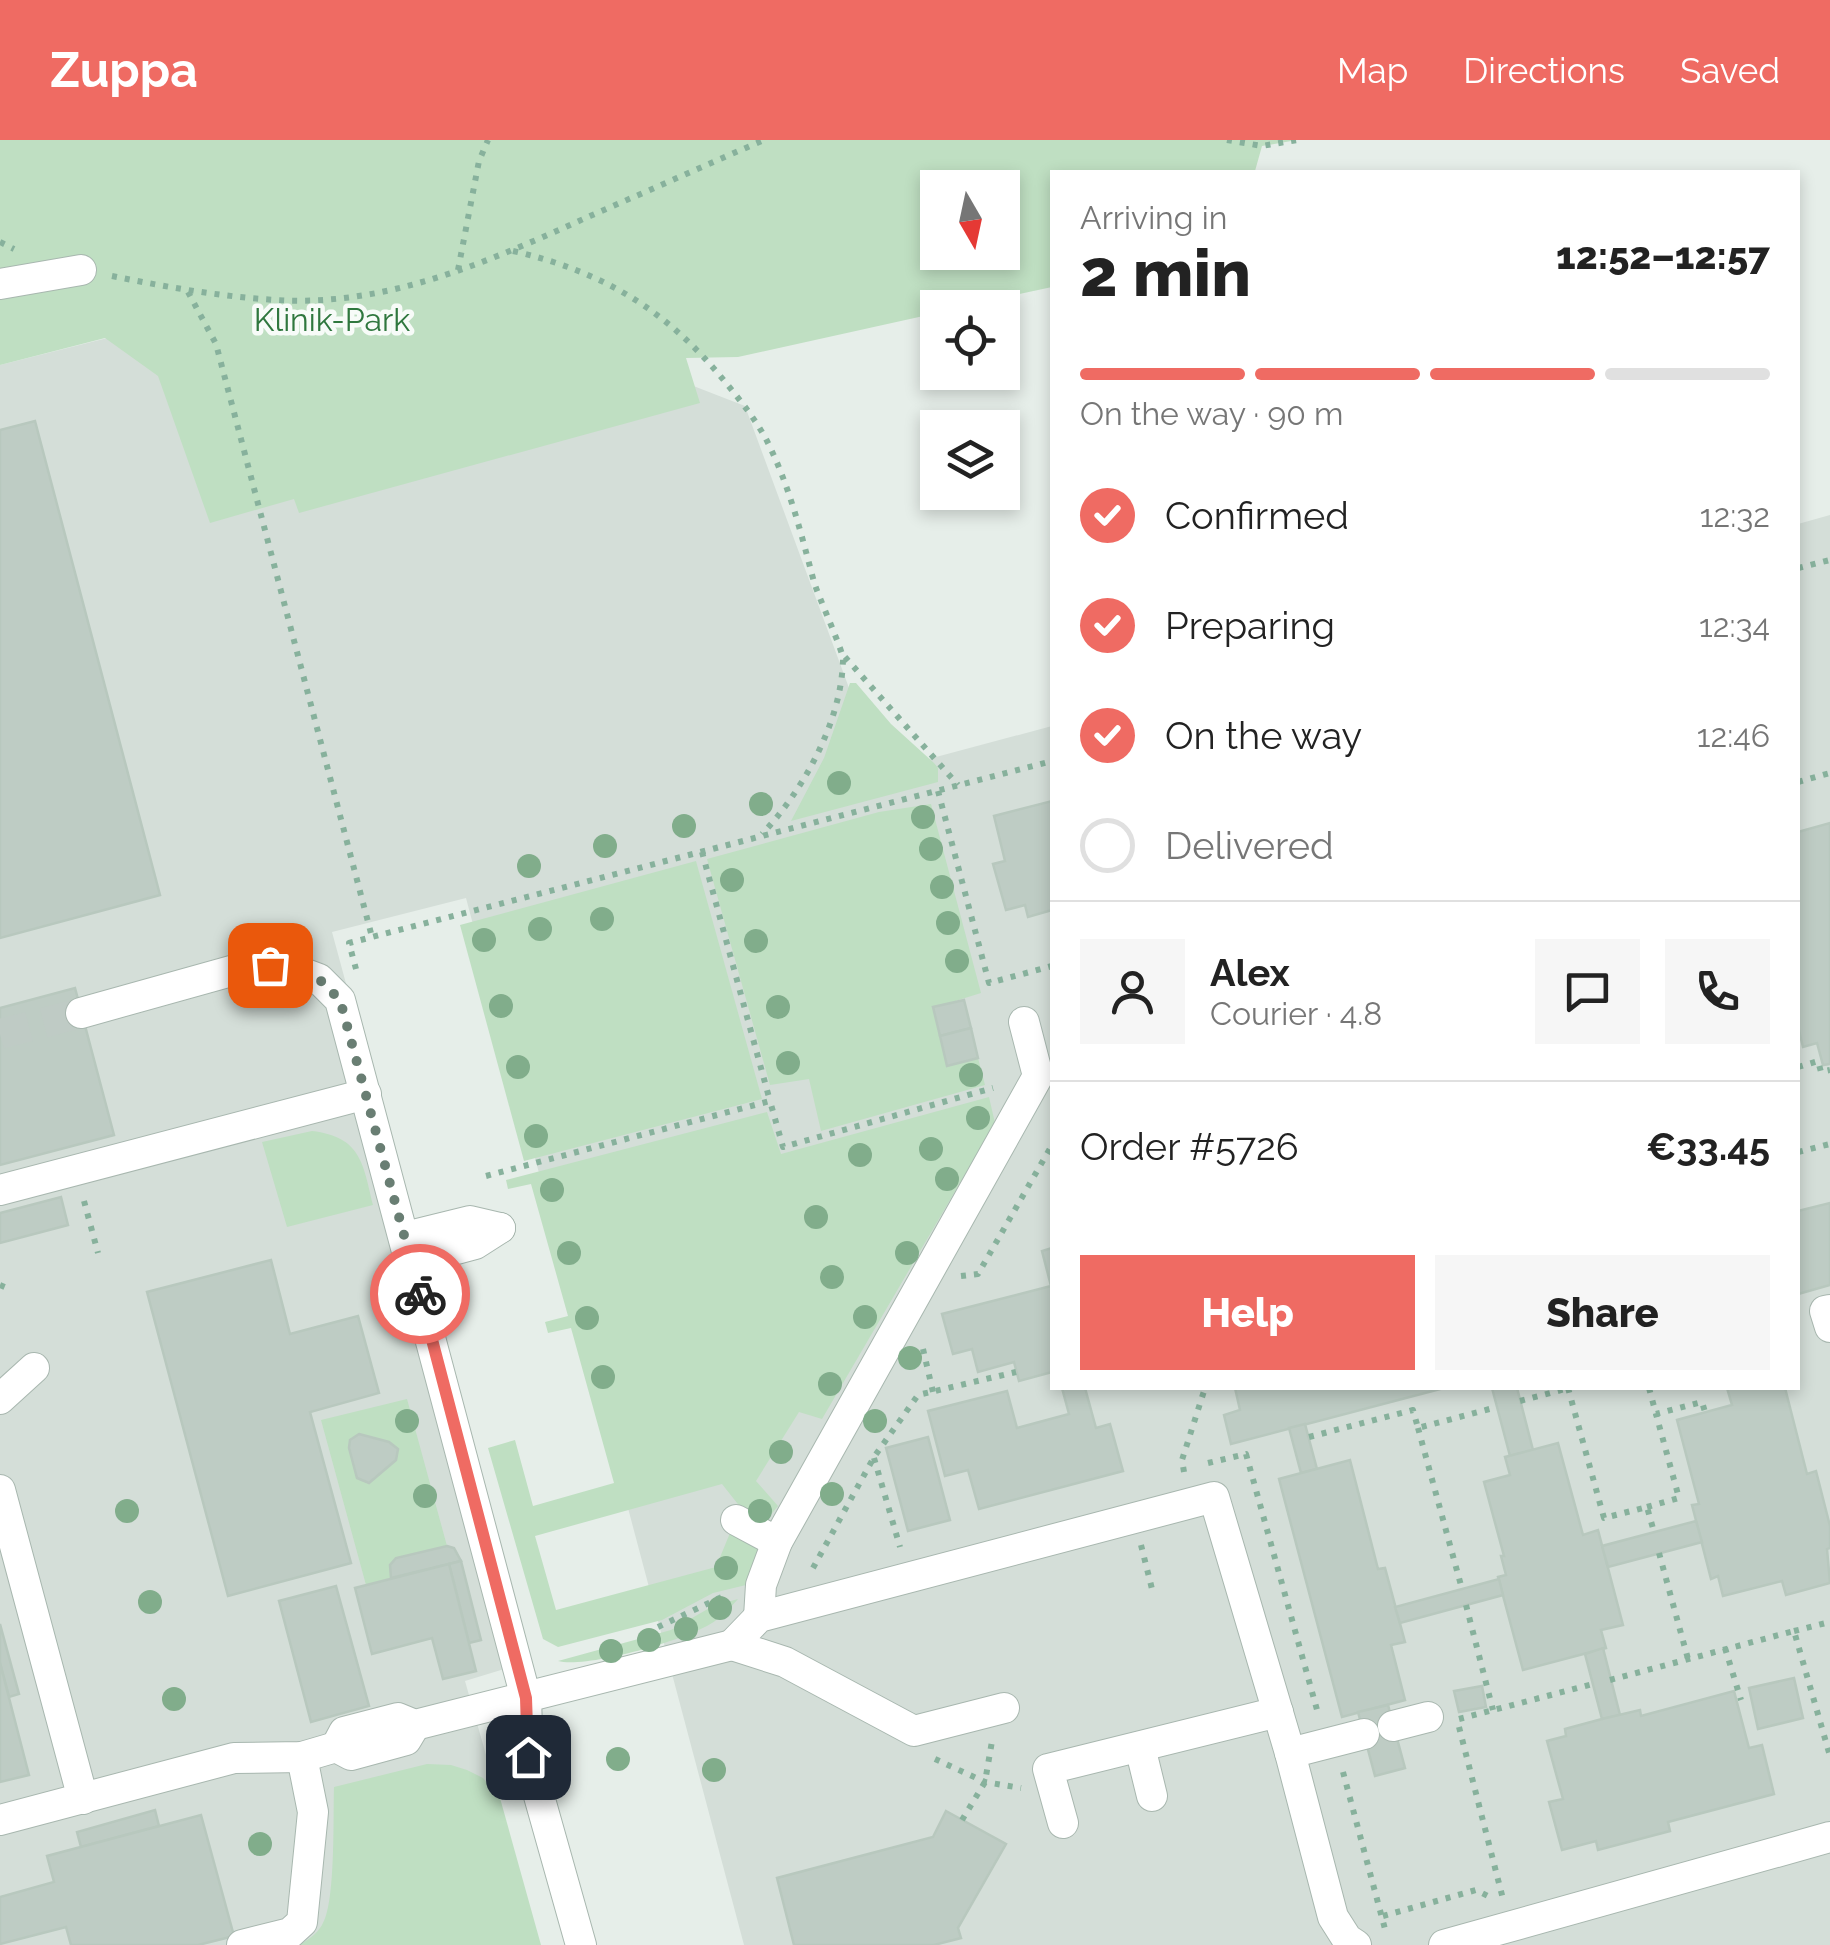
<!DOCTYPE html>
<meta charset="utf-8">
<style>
body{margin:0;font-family:Raleway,sans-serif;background:#f6f6f6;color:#222;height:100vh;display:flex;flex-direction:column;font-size:38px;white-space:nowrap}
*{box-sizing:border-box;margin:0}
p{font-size:32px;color:#767676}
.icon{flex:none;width:55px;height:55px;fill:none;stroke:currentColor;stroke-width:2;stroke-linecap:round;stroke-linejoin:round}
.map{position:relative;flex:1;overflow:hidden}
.details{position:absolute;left:1050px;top:30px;width:750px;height:1220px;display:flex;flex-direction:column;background:#fff;border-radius:0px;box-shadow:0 5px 15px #0003}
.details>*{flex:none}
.needle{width:65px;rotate:171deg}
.buttons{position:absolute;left:920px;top:30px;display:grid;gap:20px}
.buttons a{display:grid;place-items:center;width:100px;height:100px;border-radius:0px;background:#fff;box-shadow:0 5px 15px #0003;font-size:50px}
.pin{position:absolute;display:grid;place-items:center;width:85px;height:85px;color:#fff;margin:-42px;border-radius:20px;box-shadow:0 5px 15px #0006}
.courier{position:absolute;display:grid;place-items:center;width:100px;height:100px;margin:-50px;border:8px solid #ef6b63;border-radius:50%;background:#fff;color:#222;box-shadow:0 2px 12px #0007}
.summary em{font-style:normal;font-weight:800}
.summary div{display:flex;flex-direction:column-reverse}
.summary{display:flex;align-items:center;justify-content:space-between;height:170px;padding:0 30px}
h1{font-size:65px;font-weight:800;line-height:75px}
.bar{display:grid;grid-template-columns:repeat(4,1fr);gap:15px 10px;align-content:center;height:120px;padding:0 30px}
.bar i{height:12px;border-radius:8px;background:#e0e0e0}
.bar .on{background:#ef6b63}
.bar p{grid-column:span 4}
.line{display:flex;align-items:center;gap:25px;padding:0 30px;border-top:2px solid #e0e0e0}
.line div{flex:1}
.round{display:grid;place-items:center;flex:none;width:105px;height:105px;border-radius:0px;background:#f6f6f6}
ol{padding:0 30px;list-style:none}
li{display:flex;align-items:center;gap:30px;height:110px}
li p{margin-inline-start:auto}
li .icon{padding:10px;border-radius:50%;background:#ef6b63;color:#fff;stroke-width:4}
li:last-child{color:#767676}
li i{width:55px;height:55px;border:5px solid #e0e0e0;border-radius:50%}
.action{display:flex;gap:20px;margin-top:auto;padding:20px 30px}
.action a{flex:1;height:115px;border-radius:0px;background:#ef6b63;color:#fff;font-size:40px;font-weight:800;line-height:115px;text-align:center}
.action a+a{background:#f6f6f6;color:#222}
header{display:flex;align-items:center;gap:60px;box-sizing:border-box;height:140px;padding:0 50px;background:#ef6b63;color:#fff}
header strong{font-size:48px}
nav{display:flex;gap:55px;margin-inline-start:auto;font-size:35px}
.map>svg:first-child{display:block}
.built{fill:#d4ded8}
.green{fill:#bfdfc2;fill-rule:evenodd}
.building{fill:#beccc4;stroke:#b8c8be;stroke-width:2.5}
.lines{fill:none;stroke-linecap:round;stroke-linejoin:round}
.minor-tunnel{stroke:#bfcbc5;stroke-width:30;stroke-dasharray:30 15;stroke-linecap:butt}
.minor-casing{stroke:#a8b7af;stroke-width:32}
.path{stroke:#87b19c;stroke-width:6;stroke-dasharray:5 8;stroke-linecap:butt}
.minor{stroke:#fff;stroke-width:30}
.tree{fill:#81ad8b}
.done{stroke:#697e73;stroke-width:10;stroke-dasharray:0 18}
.route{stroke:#ef6b63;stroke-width:12}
.labels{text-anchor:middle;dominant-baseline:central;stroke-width:9;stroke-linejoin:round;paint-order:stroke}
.park-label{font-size:32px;fill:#2f773e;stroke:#f7fbf8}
</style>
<header>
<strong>Zuppa</strong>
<nav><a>Map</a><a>Directions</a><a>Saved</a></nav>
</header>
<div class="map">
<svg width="1830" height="1805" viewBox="0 0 1830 1805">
<rect width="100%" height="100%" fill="#e6eee9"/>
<polygon class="built" points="155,186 678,240 745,266 880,632 1052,586 1052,1248 1798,1248 1798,384 1830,375 1830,1805 744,1805 466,758 332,792 530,1521 465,1541 540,1805 0,1805 0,225"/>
<g class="green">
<path d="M0,0H1297L1262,6L1255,31L1251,32H1052V147L960,167L938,168L937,173L738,217L686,218L700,263L299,373L294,359L210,383L158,236L105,198L0,225ZM938,48H1002V112H938Z"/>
<polygon points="850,543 856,543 891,584 934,623 938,628 938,642 791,681 824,618"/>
<polygon points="931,664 981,853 933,868 947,926 978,918 985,945 821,991 809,939 770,945 707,719 879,672"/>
<polygon points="696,721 762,959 524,1021 460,785"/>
<polygon points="989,957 995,983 822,1279 799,1272 756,1341 778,1366 764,1383 741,1368 722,1344 535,1396 556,1470 716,1427 730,1393 764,1407 761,1420 746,1445 713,1453 662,1480 558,1507 543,1499 488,1308 515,1300 533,1366 614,1343 571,1188 548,1193 545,1182 568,1176 531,1044 508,1049 506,1040 767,972 781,1014"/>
<path d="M312,991C361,997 363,1023 373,1065L287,1087L262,1002Z"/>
<polygon points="407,1259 447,1406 396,1418 390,1425 391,1438 366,1445 321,1280"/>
<path d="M738,1459C731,1467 723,1475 715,1481C691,1499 586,1529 558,1521L671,1490L713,1466Z"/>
<path d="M427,1624L451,1625L467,1630L483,1638L500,1658L541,1805H297C306,1802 317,1794 322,1785C336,1764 333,1676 334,1647Z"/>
</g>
<g class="building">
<polygon points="35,281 160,755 0,798 0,290"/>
<polygon points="1052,661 1052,770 1028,777 1025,765 1006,770 993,724 1005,721 994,676"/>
<polygon points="1830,683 1830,924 1823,925 1817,903 1803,907 1798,886 1798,692"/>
<polygon points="75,848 114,995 0,1025 0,868"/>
<polygon points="964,860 971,888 940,896 933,867"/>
<polygon points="971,888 978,918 947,926 940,896"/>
<polygon points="61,1057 68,1085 0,1103 0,1073"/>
<polygon points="1830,1063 1830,1145 1798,1154 1798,1071"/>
<polygon points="1052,1108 1052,1232 1019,1241 1014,1222 978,1232 972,1209 953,1214 942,1174 1051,1146 1042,1111"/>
<polygon points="271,1120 290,1194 358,1176 379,1253 310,1272 351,1423 228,1456 147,1152"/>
<polygon points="1062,1248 1085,1248 1096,1288 1110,1284 1123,1331 979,1369 968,1330 945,1336 928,1271 1007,1251 1017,1288 1069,1274"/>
<polygon points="1235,1248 1234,1248 1444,1248 1231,1304 1224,1275 1240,1270"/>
<polygon points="1492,1248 1517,1248 1533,1310 1510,1316"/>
<polygon points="1727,1248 1785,1248 1807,1334 1816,1331 1830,1386 1830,1408 1827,1409 1830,1443 1786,1455 1782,1441 1723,1456 1718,1436 1711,1439 1692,1365 1699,1364 1677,1280 1732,1265"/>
<polygon points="1305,1284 1317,1329 1301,1333 1289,1288"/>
<polygon points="359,1294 389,1302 398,1309 396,1320 369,1343 357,1338 349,1308 350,1300"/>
<polygon points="928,1297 950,1380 908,1391 886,1308"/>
<polygon points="1558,1303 1583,1395 1598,1390 1623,1485 1601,1490 1606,1508 1523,1530 1498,1437 1506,1435 1501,1416 1504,1416 1484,1342 1510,1335 1505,1317"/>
<polygon points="1350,1320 1378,1429 1385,1428 1405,1502 1391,1505 1405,1560 1342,1577 1279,1339"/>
<polygon points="1696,1381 1702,1402 1608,1427 1602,1406"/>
<polygon points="447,1406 454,1408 461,1421 391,1438 390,1425 396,1418"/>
<polygon points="461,1421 481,1500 469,1503 449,1424"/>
<polygon points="449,1424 476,1531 443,1539 432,1498 372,1514 355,1448"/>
<polygon points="1499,1439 1503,1455 1400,1483 1395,1467"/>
<polygon points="336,1446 369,1566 311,1582 279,1461"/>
<polygon points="0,1484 19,1554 9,1557 0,1523"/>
<polygon points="1603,1508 1620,1575 1602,1579 1585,1514"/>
<polygon points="0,1523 29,1635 0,1642"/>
<polygon points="1794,1538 1803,1578 1758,1589 1749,1548"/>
<polygon points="1482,1546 1486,1567 1459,1572 1454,1551"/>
<polygon points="1734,1551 1749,1608 1762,1605 1774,1654 1668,1682 1670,1691 1598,1710 1596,1701 1562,1710 1549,1662 1563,1659 1547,1601 1566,1596 1565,1589 1602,1579 1640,1570 1641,1576"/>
<polygon points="1388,1565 1405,1628 1375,1636 1358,1572"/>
<polygon points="155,1670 159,1686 81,1707 77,1692"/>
<polygon points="946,1671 1006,1704 958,1788 961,1798 934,1805 794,1805 777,1738 933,1697"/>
<polygon points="201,1675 234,1796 198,1805 71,1805 66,1787 0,1804 0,1757 54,1742 47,1716"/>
</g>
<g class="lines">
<polyline class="minor-tunnel" points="0,894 81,873"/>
<g class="minor-casing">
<g id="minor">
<polyline points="0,144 81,130"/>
<polyline points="81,873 242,828 271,825 295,830 319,839 340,860 526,1558 528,1617 581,1805"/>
<polyline points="0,1050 366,954"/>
<polyline points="405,1097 470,1081 500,1088"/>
<polyline points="412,1121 475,1104 500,1088"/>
<polyline points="1830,1170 1825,1171 1830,1187"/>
<polyline points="0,1259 34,1228"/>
<polyline points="0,1350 83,1659"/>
<polyline points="736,1380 777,1402"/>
<polyline points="759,1477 761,1445 777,1402 1038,936 1024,882"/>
<polyline points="732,1505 759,1477 1214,1357 1290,1613 1333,1777 1347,1799 1356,1805"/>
<polyline points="732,1505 785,1522 914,1591 1004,1568"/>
<polyline points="1393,1586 1428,1577"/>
<polyline points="336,1607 344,1592 398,1578 415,1585 732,1505"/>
<polyline points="1140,1607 1152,1656"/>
<polyline points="1290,1613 1364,1594"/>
<polyline points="0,1680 234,1618 302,1617 336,1607 351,1615 406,1600 415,1585"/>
<polyline points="1063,1683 1048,1629 1278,1572"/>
<polyline points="242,1805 290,1793 302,1782 313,1672 302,1617"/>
<polyline points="1444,1805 1830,1697"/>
</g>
</g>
<g class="path">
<polyline points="1227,0 1262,6 1297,0"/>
<polyline points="0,102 14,109"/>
<path d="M513,111C604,132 667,170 726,243C741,261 755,279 766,299C789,344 801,393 814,442C819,458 843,511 843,519C842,581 803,651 762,694"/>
<polyline points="458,130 479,21 488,0"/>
<path d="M112,136C167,147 222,157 277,160C388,167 492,120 590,76C648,51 706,25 764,0"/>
<polyline points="188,152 216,204 372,797"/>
<polyline points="1798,428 1830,420"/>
<polyline points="845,517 958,645"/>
<polyline points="1798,642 1830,633"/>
<polyline points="938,651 989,843 1052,826"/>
<polyline points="702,712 770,961"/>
<polyline points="356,829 349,803 1052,621"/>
<polyline points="1798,927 1818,921 1821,932 1830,930"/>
<polyline points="1798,1012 1830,1004"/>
<polyline points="486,1036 770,961 783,1007 993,948"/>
<polyline points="84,1061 98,1113"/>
<polyline points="961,1136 978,1134 1052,1005"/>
<polyline points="0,1145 12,1150"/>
<polyline points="923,1209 933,1252"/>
<polyline points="1568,1248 1604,1378 1647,1367 1654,1392"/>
<polyline points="1649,1248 1656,1274 1702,1262 1705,1272"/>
<polyline points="1520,1261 1569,1248"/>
<polyline points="1418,1288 1462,1449"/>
<polyline points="1309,1297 1413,1270 1418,1288 1497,1267"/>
<polyline points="874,1318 900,1407"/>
<polyline points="1208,1323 1246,1314 1319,1577"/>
<polyline points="1184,1332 1182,1320 1205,1248"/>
<polyline points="1647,1367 1679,1358 1656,1274"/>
<polyline points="1141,1405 1152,1449"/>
<polyline points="1659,1413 1688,1519"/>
<polyline points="813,1428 874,1317 918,1255 1016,1232"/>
<polyline points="1466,1465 1493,1570"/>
<polyline points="658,1487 728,1454"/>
<polyline points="1794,1491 1830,1482"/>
<polyline points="1725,1508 1741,1560"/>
<polyline points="1610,1540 1794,1491 1830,1616"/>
<polyline points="1459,1579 1593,1544"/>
<polyline points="1459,1587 1503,1759"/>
<polyline points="935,1619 985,1642 1021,1648"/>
<polyline points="1343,1632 1385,1789"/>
<polyline points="962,1680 985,1642 992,1601"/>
<polyline points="1383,1776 1476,1750 1492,1758"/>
</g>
<use href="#minor" class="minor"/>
</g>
<g class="tree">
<circle cx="839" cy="643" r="12"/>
<circle cx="761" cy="664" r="12"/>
<circle cx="923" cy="677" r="12"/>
<circle cx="684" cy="686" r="12"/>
<circle cx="605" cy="706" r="12"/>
<circle cx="931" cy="709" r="12"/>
<circle cx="529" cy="726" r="12"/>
<circle cx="732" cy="740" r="12"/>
<circle cx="942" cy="747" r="12"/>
<circle cx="602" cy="779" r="12"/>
<circle cx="948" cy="783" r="12"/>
<circle cx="540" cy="789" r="12"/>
<circle cx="484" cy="800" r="12"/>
<circle cx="756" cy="801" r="12"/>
<circle cx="957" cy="821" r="12"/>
<circle cx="501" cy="866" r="12"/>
<circle cx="778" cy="867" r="12"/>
<circle cx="788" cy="923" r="12"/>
<circle cx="518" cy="927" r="12"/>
<circle cx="971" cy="935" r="12"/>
<circle cx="978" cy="978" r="12"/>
<circle cx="536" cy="996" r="12"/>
<circle cx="931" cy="1009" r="12"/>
<circle cx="860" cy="1015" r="12"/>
<circle cx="947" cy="1039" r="12"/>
<circle cx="552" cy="1050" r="12"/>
<circle cx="816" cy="1077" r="12"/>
<circle cx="569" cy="1113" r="12"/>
<circle cx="907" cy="1113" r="12"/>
<circle cx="832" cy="1137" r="12"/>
<circle cx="865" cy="1177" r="12"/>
<circle cx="587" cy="1178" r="12"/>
<circle cx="910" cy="1218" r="12"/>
<circle cx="603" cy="1237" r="12"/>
<circle cx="830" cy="1244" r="12"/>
<circle cx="407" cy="1281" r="12"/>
<circle cx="875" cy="1281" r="12"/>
<circle cx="781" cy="1312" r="12"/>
<circle cx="832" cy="1354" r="12"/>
<circle cx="425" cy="1356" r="12"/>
<circle cx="127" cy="1371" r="12"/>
<circle cx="760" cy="1371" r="12"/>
<circle cx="726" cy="1428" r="12"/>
<circle cx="150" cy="1462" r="12"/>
<circle cx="720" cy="1468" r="12"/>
<circle cx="686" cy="1489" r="12"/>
<circle cx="649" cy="1500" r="12"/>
<circle cx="611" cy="1511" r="12"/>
<circle cx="174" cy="1559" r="12"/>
<circle cx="618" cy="1619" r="12"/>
<circle cx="714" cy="1630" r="12"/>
<circle cx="260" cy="1704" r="12"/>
</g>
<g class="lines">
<polyline class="done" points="270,825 319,839 340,860 420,1154"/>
<polyline class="route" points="420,1154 526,1558 528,1617"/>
</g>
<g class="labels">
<g class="park-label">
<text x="332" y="179">Klinik-Park</text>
</g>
</g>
</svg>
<div class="buttons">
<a><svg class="needle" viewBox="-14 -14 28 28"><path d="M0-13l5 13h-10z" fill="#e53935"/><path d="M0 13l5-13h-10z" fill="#767676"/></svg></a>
<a><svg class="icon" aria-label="locate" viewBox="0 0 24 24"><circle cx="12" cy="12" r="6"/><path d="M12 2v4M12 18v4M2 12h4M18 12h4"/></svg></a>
<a><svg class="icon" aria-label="layers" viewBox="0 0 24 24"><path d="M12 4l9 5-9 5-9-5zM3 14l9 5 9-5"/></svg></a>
</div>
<div class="pin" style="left:270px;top:825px;background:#ea580c"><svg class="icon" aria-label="bag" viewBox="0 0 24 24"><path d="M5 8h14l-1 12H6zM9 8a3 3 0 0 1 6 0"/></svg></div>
<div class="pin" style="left:528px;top:1617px;background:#1f2937"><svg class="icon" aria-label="home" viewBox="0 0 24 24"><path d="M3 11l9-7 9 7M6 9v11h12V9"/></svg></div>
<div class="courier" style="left:420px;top:1154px"><svg class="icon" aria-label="bike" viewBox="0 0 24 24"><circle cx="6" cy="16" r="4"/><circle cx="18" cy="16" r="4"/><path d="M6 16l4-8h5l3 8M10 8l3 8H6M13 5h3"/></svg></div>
<section class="details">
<div class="summary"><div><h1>2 min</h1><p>Arriving in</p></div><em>12:52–12:57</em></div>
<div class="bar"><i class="on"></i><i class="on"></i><i class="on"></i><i></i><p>On the way · 90 m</p></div>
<ol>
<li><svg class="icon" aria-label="check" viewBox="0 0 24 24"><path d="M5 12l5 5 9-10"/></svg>Confirmed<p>12:32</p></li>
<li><svg class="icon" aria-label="check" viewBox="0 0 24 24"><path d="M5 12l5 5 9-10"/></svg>Preparing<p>12:34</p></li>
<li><svg class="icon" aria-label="check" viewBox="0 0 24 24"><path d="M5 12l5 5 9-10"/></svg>On the way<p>12:46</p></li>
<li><i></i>Delivered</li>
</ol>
<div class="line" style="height:180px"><a class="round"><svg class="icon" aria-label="person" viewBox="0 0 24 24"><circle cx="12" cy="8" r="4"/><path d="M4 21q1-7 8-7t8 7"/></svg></a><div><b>Alex</b><p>Courier · 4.8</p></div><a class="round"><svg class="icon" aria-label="chat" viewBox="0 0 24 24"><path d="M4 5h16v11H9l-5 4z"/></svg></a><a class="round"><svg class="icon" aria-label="phone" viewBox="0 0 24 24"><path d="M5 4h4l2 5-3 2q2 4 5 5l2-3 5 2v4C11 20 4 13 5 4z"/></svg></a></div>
<div class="line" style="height:130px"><div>Order #5726</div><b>€33.45</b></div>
<div class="action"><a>Help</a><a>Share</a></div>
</section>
</div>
